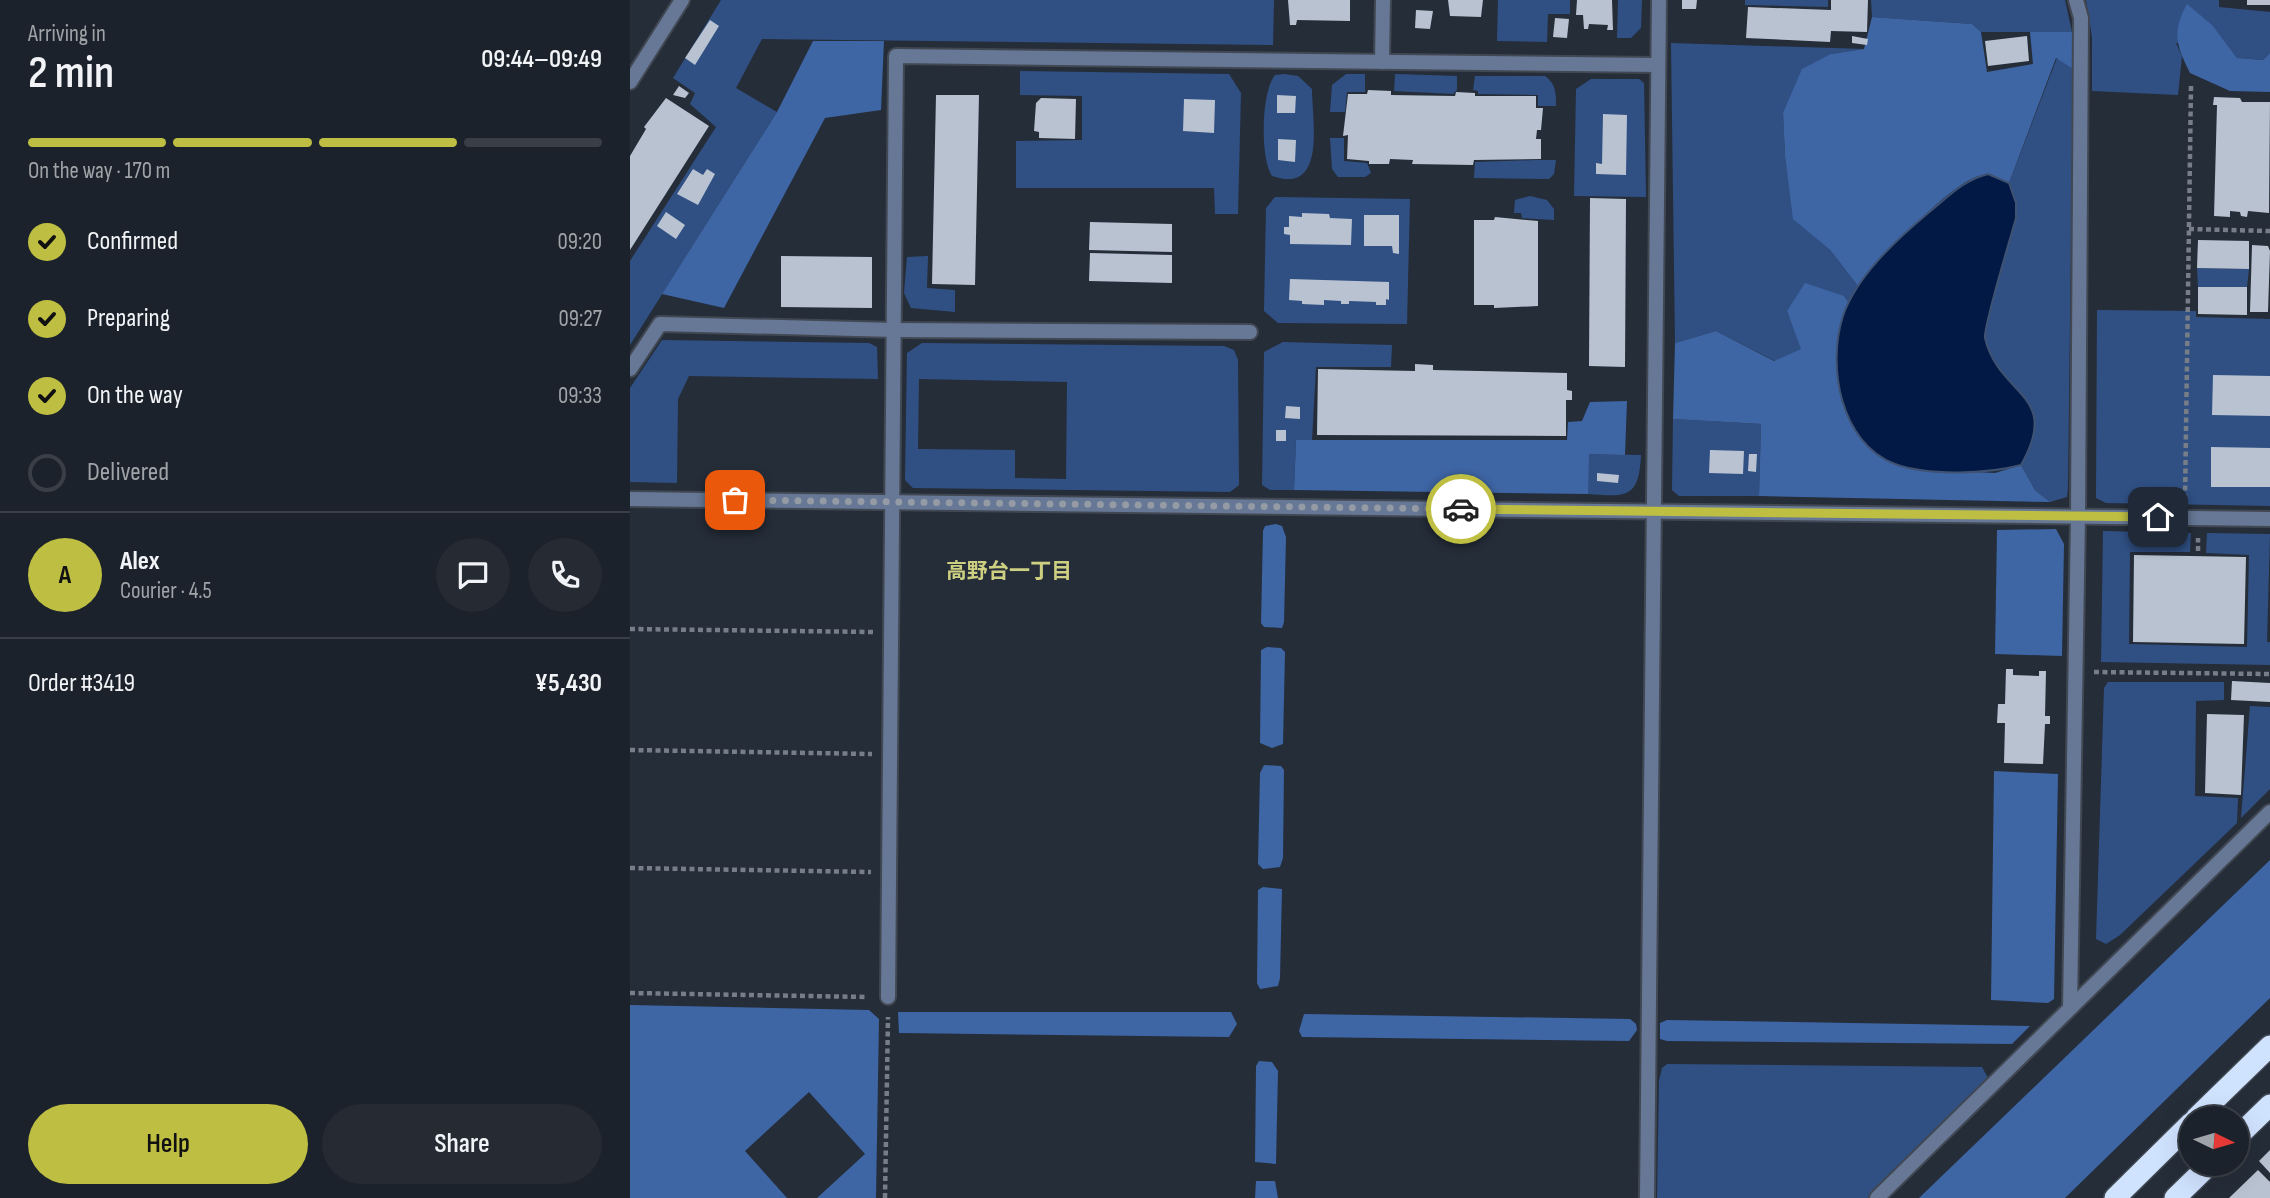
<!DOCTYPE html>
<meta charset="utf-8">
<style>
body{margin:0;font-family:"Sofia Sans Condensed","Noto Sans JP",sans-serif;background:#252a33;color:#f1f3f6;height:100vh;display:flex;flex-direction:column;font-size:26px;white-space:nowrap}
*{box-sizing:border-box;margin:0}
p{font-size:23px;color:#a0a4a9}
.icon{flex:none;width:38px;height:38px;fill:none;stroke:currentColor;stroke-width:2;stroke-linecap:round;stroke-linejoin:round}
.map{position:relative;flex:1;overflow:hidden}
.side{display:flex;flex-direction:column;background:#1c222b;width:630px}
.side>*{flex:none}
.needle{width:46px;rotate:95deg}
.buttons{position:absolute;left:1549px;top:1106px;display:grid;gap:14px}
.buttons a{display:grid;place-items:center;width:70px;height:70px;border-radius:50%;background:#1c222b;box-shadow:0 7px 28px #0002,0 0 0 2px #3a3f47;font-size:35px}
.pin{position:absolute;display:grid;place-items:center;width:60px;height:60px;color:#fff;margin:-30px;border-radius:14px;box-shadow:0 4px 10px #0006}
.courier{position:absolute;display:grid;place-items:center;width:70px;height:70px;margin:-35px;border:5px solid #bebf42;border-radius:50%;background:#fff;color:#222;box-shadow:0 2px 9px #0007}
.headline em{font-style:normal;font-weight:600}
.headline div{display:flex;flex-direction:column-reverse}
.headline{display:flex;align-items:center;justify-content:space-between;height:119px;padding:0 28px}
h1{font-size:46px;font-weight:600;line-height:52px}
.bar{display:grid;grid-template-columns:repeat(4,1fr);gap:10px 7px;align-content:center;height:84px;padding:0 28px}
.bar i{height:9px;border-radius:5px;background:#3a3f47}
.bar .active{background:#bebf42}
.bar p{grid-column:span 4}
.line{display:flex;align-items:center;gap:18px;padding:0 28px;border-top:2px solid #3a3f47}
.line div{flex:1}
.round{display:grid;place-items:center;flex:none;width:74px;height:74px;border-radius:37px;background:#252a33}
ol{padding:0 28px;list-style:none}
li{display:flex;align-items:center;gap:21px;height:77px}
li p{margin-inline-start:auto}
li .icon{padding:7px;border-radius:50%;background:#bebf42;color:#111;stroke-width:4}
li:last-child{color:#a0a4a9}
li i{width:38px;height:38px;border:4px solid #3a3f47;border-radius:50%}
.primary-button{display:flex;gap:14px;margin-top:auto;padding:14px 28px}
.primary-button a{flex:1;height:80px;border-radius:42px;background:#bebf42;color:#111;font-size:28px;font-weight:600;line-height:80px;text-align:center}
.primary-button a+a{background:#252a33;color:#f1f3f6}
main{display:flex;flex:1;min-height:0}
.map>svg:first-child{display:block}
.green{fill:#305084;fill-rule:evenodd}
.forest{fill:#3e65a4}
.water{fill:#011944;stroke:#3f5272;stroke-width:2}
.building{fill:#b8c2d1}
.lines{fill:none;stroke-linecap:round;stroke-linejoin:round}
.lane-casing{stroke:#414853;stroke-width:18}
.highway-casing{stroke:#414853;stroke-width:24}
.path{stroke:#787e88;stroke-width:4.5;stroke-dasharray:5 3.5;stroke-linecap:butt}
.lane{stroke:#667895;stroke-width:14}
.highway{stroke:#cfe2fe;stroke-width:21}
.done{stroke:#959ba4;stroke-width:7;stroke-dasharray:0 12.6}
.route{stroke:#bebf42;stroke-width:9}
.labels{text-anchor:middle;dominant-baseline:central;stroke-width:7;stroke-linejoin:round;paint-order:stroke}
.neighbourhood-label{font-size:21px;font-weight:bold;fill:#cdcf81;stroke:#252d39}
</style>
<main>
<section class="side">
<div class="headline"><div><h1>2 min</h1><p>Arriving in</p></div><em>09:44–09:49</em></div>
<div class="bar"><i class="active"></i><i class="active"></i><i class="active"></i><i></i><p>On the way · 170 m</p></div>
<ol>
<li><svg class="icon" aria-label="check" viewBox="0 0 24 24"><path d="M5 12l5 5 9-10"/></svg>Confirmed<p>09:20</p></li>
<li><svg class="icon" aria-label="check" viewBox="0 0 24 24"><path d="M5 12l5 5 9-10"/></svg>Preparing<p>09:27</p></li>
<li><svg class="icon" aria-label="check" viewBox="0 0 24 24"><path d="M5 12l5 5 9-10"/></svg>On the way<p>09:33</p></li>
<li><i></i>Delivered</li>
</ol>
<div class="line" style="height:126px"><b class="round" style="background:#bebf42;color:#111">A</b><div><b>Alex</b><p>Courier · 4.5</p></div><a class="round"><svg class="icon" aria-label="chat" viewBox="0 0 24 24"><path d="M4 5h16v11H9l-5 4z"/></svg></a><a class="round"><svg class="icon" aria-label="phone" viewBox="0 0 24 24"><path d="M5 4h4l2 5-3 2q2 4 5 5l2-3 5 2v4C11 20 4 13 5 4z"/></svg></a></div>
<div class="line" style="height:91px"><div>Order #3419</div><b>¥5,430</b></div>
<div class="primary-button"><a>Help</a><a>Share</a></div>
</section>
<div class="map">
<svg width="1640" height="1198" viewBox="0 0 1640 1198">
<rect width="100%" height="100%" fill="#252d39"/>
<g class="green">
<polygon points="91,0 644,0 643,45 132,39 106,88 147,112 0,345 0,261 86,127 60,104 65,93 43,78"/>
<polygon points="868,0 940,0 940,14 918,14 917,42 867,41"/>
<polygon points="988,0 1012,0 1011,28 1001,38 987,38"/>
<polygon points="1115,0 1198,0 1198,7 1115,5"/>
<polygon points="1241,0 1435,0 1442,32 1351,32 1342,24 1242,17"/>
<polygon points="1456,0 1589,0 1589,7 1640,12 1640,53 1633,60 1607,58 1596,44 1546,43 1552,56 1548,95 1462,91 1462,37"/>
<polygon points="1041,43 1234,49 1201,54 1153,113 1155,156 1164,219 1200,250 1228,286 1219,303 1214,296 1157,311 1172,349 1145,361 1086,331 1045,343"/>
<path d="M1427,58L1443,69L1438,487L1437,497L1420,502L1405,490L1391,465C1430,397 1366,391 1355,338C1353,326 1381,237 1386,218V203L1379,183Z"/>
<polygon points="390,71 599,74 611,93 608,214 585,214 584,188 386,188 386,141 452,140 452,96 390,95"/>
<path d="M654,74L668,76L682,89C682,121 697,195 642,176C630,159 631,92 645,75Z"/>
<polygon points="716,74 735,74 735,92 717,92 715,112 700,112 702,85"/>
<polygon points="765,74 827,76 827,90 823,94 764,91"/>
<path d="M845,76H915C926,84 926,93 926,106H908V95L848,94V91L843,90Z"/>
<polygon points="961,79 1009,79 1014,83 1016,197 944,196 946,89"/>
<polygon points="700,138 714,138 714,161 737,163 741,173 735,177 708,177 702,169"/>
<polygon points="907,160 926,160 924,174 919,179 844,178 845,162"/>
<polygon points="900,196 917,200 924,209 924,220 892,218 891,213 884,213 885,200"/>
<polygon points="645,197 780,199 777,324 648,323 634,311 636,208"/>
<polygon points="298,256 297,288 325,290 325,312 281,308 274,293 277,257"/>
<polygon points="1567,268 1619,269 1617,287 1568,287"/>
<polygon points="1467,310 1566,311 1566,317 1640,319 1640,506 1476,503 1466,498"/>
<polygon points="32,340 239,343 247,347 248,379 59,376 48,399 47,483 0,482 0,388"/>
<polygon points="653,342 762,345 761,367 686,367 682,440 666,440 664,490 640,490 632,485 634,352"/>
<path d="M292,343L594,346L604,350L608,360L609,485L600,492L283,488L275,480L277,353ZM289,379L437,382L436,479L385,478V450L288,449Z"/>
<polygon points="1043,419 1131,424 1129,496 1049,496 1042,490"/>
<path d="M958,454L1011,455C1009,498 997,497 958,494Z"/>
<polygon points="1473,531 1561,533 1560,552 1500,552 1499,644 1617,647 1619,555 1576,553 1577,533 1640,534 1637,642 1640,642 1640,665 1471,662"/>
<polygon points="1478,682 1594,682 1594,700 1566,701 1565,796 1608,798 1607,823 1490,935 1476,944 1466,939 1474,688"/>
<polygon points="1620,706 1640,707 1640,789 1611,818"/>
<polygon points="1037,1064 1352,1067 1358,1078 1354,1086 1239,1198 1027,1198 1029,1081 1032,1068"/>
</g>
<g class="forest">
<path d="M1557,4L1582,25L1607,58L1633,60L1640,53V92L1600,91L1560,73C1547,46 1541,33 1557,4Z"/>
<path d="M1242,17L1342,24L1351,32L1357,72L1403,64L1400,32H1442L1443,69L1426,58L1379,183C1373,181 1365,175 1358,175C1328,171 1249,263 1228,286L1200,250L1163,219L1155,156L1153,113L1172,69L1201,54L1234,49Z"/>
<polygon points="183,41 254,41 251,110 195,118 94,308 32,294 147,112"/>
<polygon points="1175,283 1214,296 1219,303 1213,316 1211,400 1230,437 1265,464 1304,470 1365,473 1391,465 1405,490 1420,502 1129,496 1131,424 1043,419 1045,343 1086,331 1144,361 1171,349 1157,311"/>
<polygon points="997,401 995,455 959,454 958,494 664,490 666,440 937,440 938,422 952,421 960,402"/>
<polygon points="646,524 652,526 656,537 654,622 652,628 634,627 631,623 633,531 635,526"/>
<polygon points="1426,529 1434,544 1432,656 1365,654 1367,530"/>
<polygon points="637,647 651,648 655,652 653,744 642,748 630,743 631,650"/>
<polygon points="634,765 651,766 654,770 653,858 650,867 633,869 628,864 630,773"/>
<polygon points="1364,771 1428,774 1424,999 1418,1003 1361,1000"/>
<polygon points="1640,860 1640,998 1435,1198 1289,1198"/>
<polygon points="633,887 652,889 650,978 648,986 630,989 627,983 628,890"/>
<polygon points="0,1005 239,1010 249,1019 246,1198 187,1198 235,1154 179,1092 115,1151 157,1198 0,1198"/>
<polygon points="268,1012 601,1012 607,1024 599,1037 269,1033"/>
<polygon points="674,1014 1000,1019 1006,1024 1007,1030 999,1041 672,1037 669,1031"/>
<polygon points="1037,1020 1400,1026 1382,1044 1037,1041 1030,1039 1030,1023"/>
<polygon points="629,1061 642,1062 648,1071 646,1164 625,1162 626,1066"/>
<polygon points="626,1181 645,1181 648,1198 625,1198"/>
</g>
<path class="water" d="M1358,174L1379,183L1386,203V218C1381,236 1353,328 1355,338C1369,397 1432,393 1391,465C1358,474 1298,476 1265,464C1210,443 1197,366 1213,316C1226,277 1266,240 1297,214C1317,198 1333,180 1358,174Z"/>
<g class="building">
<polygon points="658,0 720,0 720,21 667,20 666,25 660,25"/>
<polygon points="818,0 853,0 851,17 820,16"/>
<polygon points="947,0 982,0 983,30 977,30 978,25 959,24 958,29 954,29 953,15 946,15"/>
<polygon points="1052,0 1067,0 1066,9 1052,9"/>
<polygon points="1201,0 1238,0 1237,32 1201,31 1200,42 1116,38 1118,7 1201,10"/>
<rect x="1617" y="0" width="23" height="5"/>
<polygon points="786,10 803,11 800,29 785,28"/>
<polygon points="925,18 939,19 937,38 923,37"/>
<polygon points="80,20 89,26 65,65 55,58"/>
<polygon points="1222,36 1238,39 1237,45 1222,43"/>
<polygon points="1397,36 1399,61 1358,66 1355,41"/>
<polygon points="49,86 59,93 55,98 43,95"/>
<polygon points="738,90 761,91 761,95 825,96 826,92 845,93 845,96 906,96 906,108 913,108 911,130 907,130 906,139 911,139 911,159 844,160 843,165 782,164 783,160 760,159 759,164 739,164 739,161 717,159 718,135 713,136 718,94 737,94"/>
<polygon points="306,95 349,95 345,285 302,284"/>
<polygon points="647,95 666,96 665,113 647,113"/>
<polygon points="1584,97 1610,98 1612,102 1640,102 1639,213 1618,211 1617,217 1611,216 1610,212 1600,211 1600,217 1584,216 1587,105 1583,105"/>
<polygon points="36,98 79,126 0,250 0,156 16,129 14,127"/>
<polygon points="411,98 446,99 445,139 409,138 409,132 404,131 406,103"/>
<polygon points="554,99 585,100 584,133 553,131"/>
<polygon points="973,114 997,115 996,175 966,174 966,163 972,164"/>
<polygon points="648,139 666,140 665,162 648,160"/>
<polygon points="63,169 73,175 77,169 85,174 68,205 47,194"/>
<polygon points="960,198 996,199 995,367 959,366"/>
<polygon points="36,212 55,225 46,239 27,226"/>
<polygon points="672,213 699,214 700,218 722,219 721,245 660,244 660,235 654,234 654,227 659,227 659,216 672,217"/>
<polygon points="734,215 769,215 769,254 763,253 762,246 734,246"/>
<polygon points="865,217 908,221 908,306 864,308 864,305 844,305 844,220 864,220"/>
<polygon points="460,222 542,224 542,252 459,250"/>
<polygon points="1568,240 1619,241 1619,269 1567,268"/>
<polygon points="1622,245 1638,246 1640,251 1638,312 1620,312"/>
<polygon points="460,253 542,255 542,283 459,281"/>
<polygon points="151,256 242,257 242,308 151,307"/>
<polygon points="660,279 759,282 759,300 756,299 756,305 746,305 746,302 719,301 719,304 711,304 711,301 694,300 694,305 672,304 672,301 659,300"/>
<polygon points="1568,287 1617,287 1617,315 1568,314"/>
<polygon points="785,364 803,365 803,370 937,373 937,390 942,391 942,400 936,400 936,436 687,435 688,369 785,371"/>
<polygon points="1583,375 1640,376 1640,416 1582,415"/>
<polygon points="656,406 670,407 670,419 655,418"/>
<rect x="646" y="430" width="10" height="11"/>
<polygon points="1581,447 1640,448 1640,487 1581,487"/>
<polygon points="1080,450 1114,451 1113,474 1079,473"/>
<polygon points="1119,454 1127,454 1126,472 1118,471"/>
<polygon points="967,473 989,475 988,483 967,481"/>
<polygon points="1504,555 1616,557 1614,644 1503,642"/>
<polygon points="1376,669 1383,669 1383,675 1409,676 1409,671 1416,671 1415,716 1420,716 1420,724 1415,724 1413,764 1374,763 1375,723 1367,723 1368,704 1375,704"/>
<polygon points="1602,681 1640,683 1640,702 1601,700"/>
<polygon points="1577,714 1614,715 1611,795 1575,793"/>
<polygon points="1640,1150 1640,1173 1629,1161"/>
<polygon points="1628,1170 1640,1182 1640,1198 1599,1198"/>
</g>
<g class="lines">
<g class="lane-casing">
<g id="lane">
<polyline points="752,62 753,0"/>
<polyline points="0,82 52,0"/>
<polyline points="0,369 30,324 264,330 620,332"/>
<polyline points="0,499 1640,519"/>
<polyline points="258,997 266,56 1028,65"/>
<polyline points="1440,1008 1448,516 1451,18 1446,0"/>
<polyline points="1017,1198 1029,0"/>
<polyline points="1247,1198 1640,812"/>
</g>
</g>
<g class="highway-casing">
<g id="highway">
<polyline points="1566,1118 1640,1046"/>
<polyline points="1606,1138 1640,1105"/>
<polyline points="1485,1198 1561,1123"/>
<polyline points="1545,1198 1580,1164"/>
</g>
</g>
<g class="path">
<polyline points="1559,229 1640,231"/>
<polyline points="1555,499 1561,86"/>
<polyline points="1568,551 1568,538"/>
<polyline points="0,629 243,632"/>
<polyline points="1464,672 1640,674"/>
<polyline points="0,750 242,754"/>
<polyline points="0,868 241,872"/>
<polyline points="0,993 237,997"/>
<polyline points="255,1198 258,1017"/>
</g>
<use href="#lane" class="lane"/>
<use href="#highway" class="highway"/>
</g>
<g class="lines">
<polyline class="done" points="105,500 831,509"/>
<polyline class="route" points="831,509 1528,517"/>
</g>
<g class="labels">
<g class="neighbourhood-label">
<text x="379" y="571">高野台一丁目</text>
</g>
</g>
</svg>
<div class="buttons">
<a><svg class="needle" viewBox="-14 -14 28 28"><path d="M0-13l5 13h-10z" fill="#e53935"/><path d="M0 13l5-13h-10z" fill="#a0a4a9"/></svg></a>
</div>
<div class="pin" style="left:105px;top:500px;background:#ea580c"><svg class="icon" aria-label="bag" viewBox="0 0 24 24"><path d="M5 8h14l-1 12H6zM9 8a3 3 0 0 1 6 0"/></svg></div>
<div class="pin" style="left:1528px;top:517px;background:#1f2937"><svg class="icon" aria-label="home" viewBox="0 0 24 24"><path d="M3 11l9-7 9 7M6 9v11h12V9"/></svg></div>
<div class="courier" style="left:831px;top:509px"><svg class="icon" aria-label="car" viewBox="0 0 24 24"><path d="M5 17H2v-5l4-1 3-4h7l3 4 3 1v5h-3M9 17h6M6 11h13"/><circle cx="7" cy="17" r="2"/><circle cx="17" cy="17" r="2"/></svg></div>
</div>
</main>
